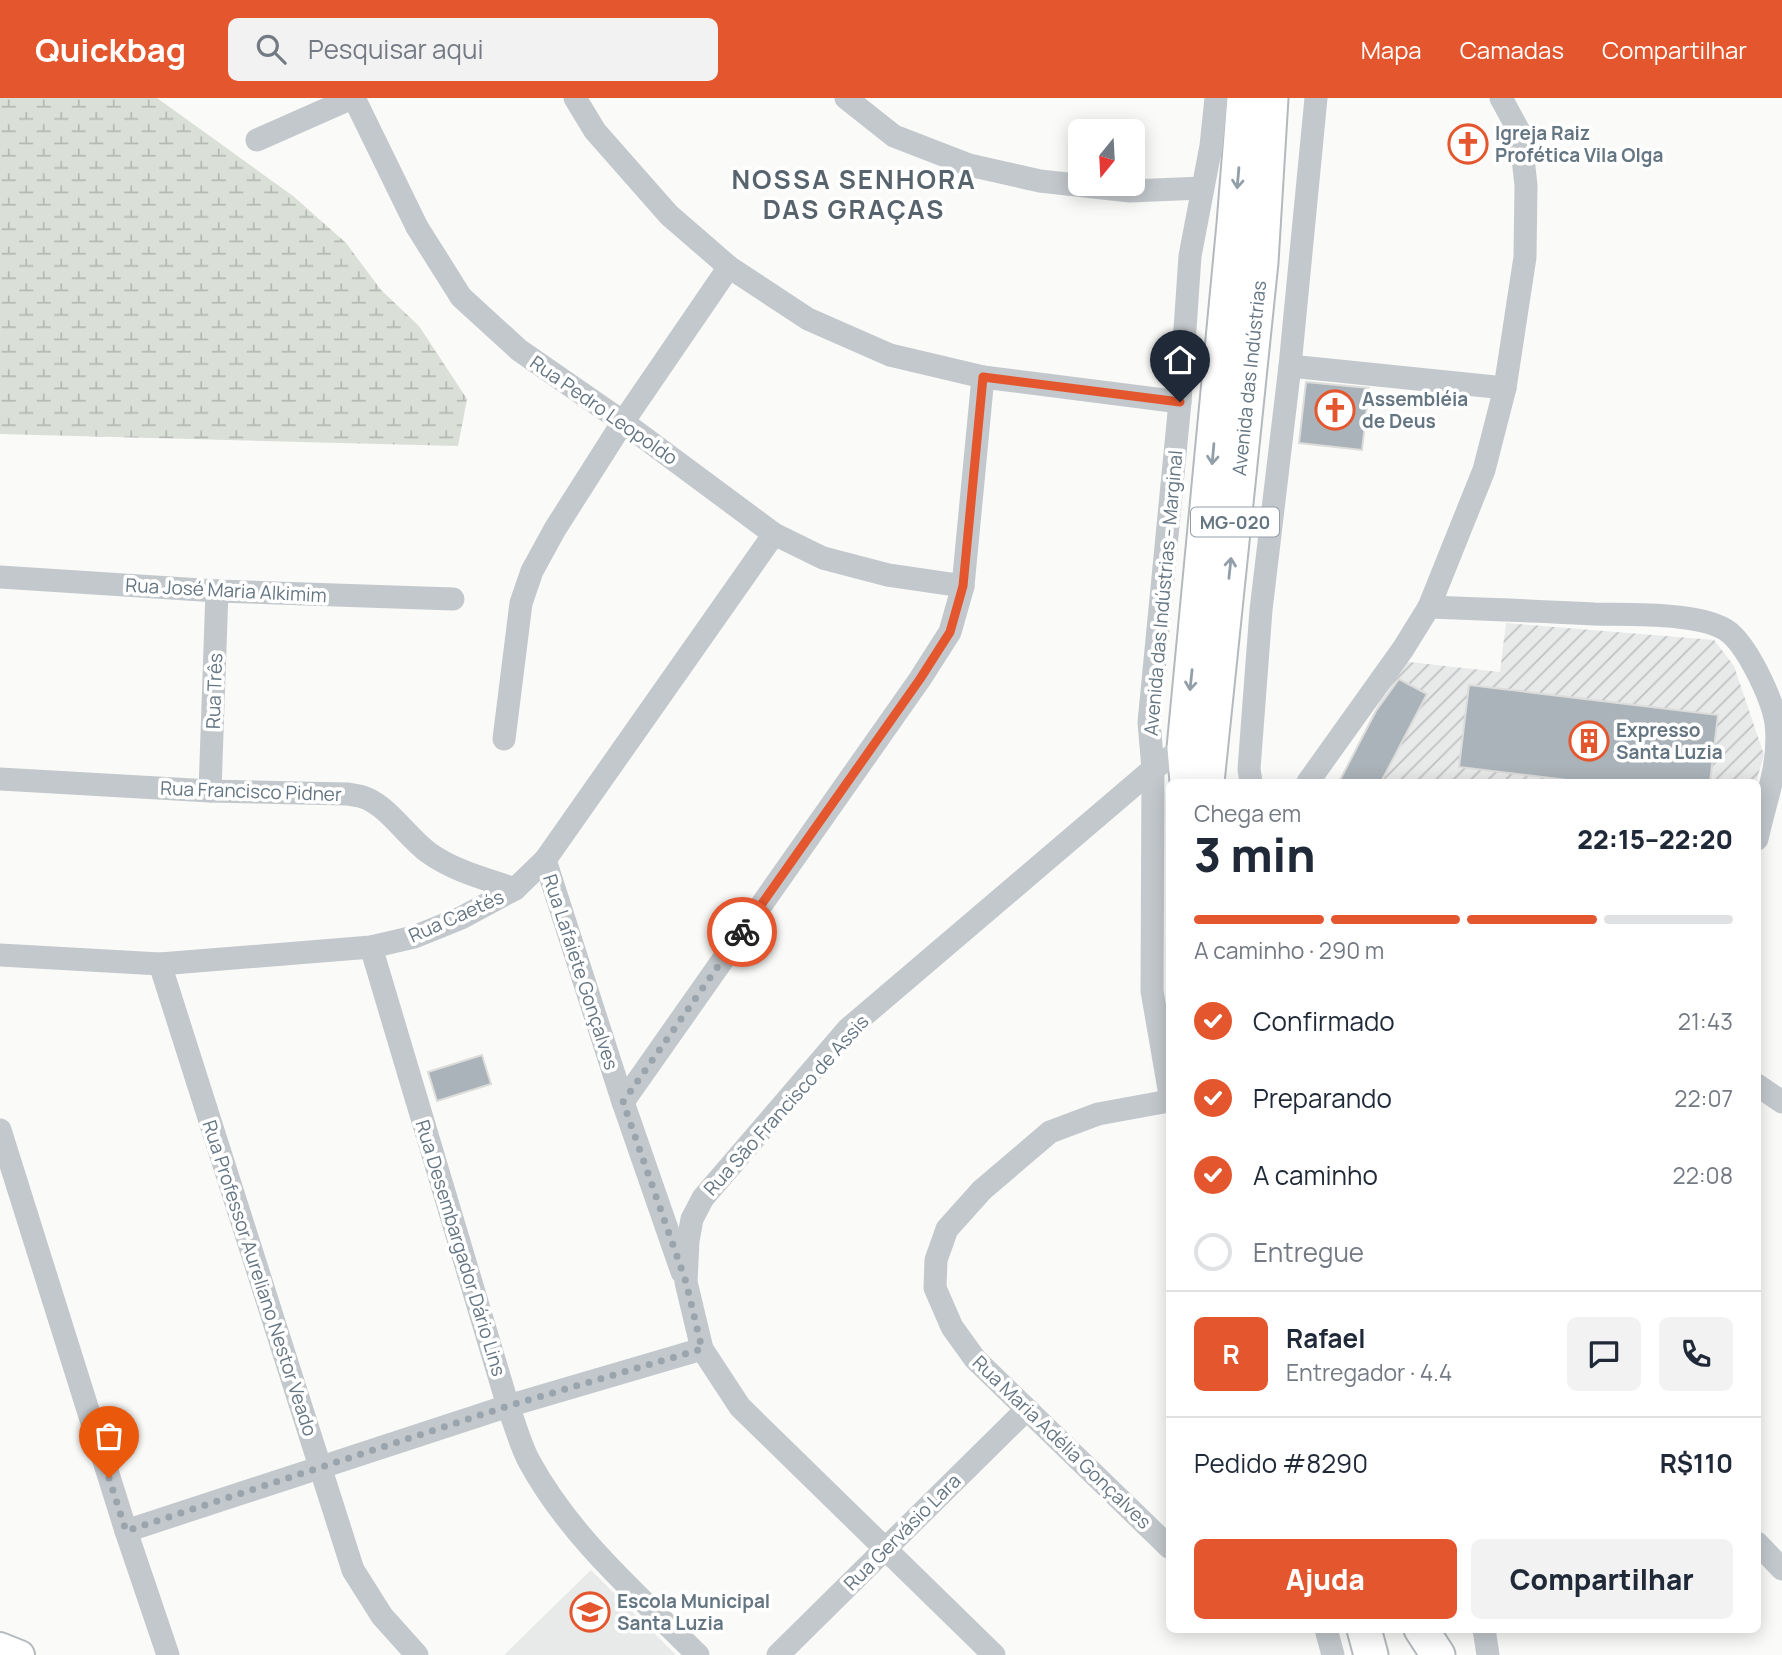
<!DOCTYPE html>
<html lang="pt">
<meta charset="utf-8">
<style>
body{margin:0;font-family:Manrope,sans-serif;background:#f2f2f3;color:#1f2937;height:100vh;display:flex;flex-direction:column;font-size:26px;white-space:nowrap}
*{box-sizing:border-box;margin:0}
p{font-size:23px;color:#747a83}
.icon{flex:none;width:38px;height:38px;fill:none;stroke:currentColor;stroke-width:2;stroke-linecap:round;stroke-linejoin:round}
.map{position:relative;flex:1;overflow:hidden}
.side{position:absolute;left:1166px;top:681px;width:595px;height:854px;display:flex;flex-direction:column;background:#fff;border-radius:10px;box-shadow:0 4px 18px #0003}
.side>*{flex:none}
.needle{width:46px;rotate:198deg}
.controls{position:absolute;left:1068px;top:21px;display:grid;gap:14px}
.controls a{display:grid;place-items:center;width:77px;height:77px;border-radius:10px;background:#fff;box-shadow:0 4px 18px #0003;font-size:35px}
.pin{position:absolute;display:grid;place-items:center;width:60px;height:60px;color:#fff;margin:-72px -30px;border-radius:50% 50% 50% 0;rotate:-45deg;box-shadow:0 0 7px #0007}
.pin .icon{rotate:45deg}
.courier{position:absolute;display:grid;place-items:center;width:70px;height:70px;margin:-35px;border:5px solid #e4572e;border-radius:50%;background:#fff;color:#222;box-shadow:0 2px 9px #0007}
.summary em{font-style:normal;font-weight:800}
.summary div{display:flex;flex-direction:column-reverse}
.summary{display:flex;align-items:center;justify-content:space-between;height:119px;padding:0 28px}
h1{font-size:46px;font-weight:800;line-height:52px}
.bar{display:grid;grid-template-columns:repeat(4,1fr);gap:10px 7px;align-content:center;height:84px;padding:0 28px}
.bar i{height:9px;border-radius:5px;background:#e0e1e3}
.bar .on{background:#e4572e}
.bar p{grid-column:span 4}
.line{display:flex;align-items:center;gap:18px;padding:0 28px;border-top:2px solid #e0e1e3}
.line div{flex:1}
.round{display:grid;place-items:center;flex:none;width:74px;height:74px;border-radius:10px;background:#f2f2f3}
ol{padding:0 28px;list-style:none}
li{display:flex;align-items:center;gap:21px;height:77px}
li p{margin-inline-start:auto}
li .icon{padding:7px;border-radius:50%;background:#e4572e;color:#fff;stroke-width:4}
li:last-child{color:#747a83}
li i{width:38px;height:38px;border:4px solid #e0e1e3;border-radius:50%}
.button{display:flex;gap:14px;margin-top:auto;padding:14px 28px}
.button a{flex:1;height:80px;border-radius:10px;background:#e4572e;color:#fff;font-size:28px;font-weight:800;line-height:80px;text-align:center}
.button a+a{background:#f2f2f3;color:#1f2937}
header{display:flex;align-items:center;gap:42px;box-sizing:border-box;height:98px;padding:0 35px;background:#e4572e;color:#fff}
header strong{font-size:33px}
nav{display:flex;gap:38px;margin-inline-start:auto;font-size:24px}
.search{width:490px;height:63px;background:#f2f2f3;display:flex;align-items:center;gap:18px;box-sizing:border-box;padding:0 24px;border-radius:10px;color:#747a83;font-size:26px}
.map>svg:first-child{display:block}
.built{fill:#e8e9e9}
.industrial{fill:url(#industrial-furrows)}
.wetland{fill:url(#wetland-marsh)}
.building{fill:#aab3b9;stroke:#dcdcda;stroke-width:2}
.lines{fill:none;stroke-linecap:round;stroke-linejoin:round}
.major-casing{stroke:#b5babe;stroke-width:32}
.highway-casing{stroke:#b4b9bd;stroke-width:37}
.minor{stroke:#c3c8cc;stroke-width:23}
.major{stroke:#fff;stroke-width:28}
.highway{stroke:#fff;stroke-width:33}
.oneway{stroke:#939fa8}
.done{stroke:#99a4ac;stroke-width:7;stroke-dasharray:0 12.6}
.route{stroke:#e4572e;stroke-width:9}
.labels{text-anchor:middle;dominant-baseline:central;stroke-width:7;stroke-linejoin:round;paint-order:stroke}
.shield{fill:#fff;stroke:#939fa8;stroke-width:2}
.shield-label{font-size:18px;font-weight:bold;fill:#657683}
.poi-label{font-size:19px;font-weight:bold;fill:#657683;stroke:#fff;text-anchor:start}
.street-label{font-size:19px;fill:#657683;stroke:#fff}
.district-label{font-size:26px;font-weight:bold;letter-spacing:2px;fill:#57646e;stroke:#fff}
</style>
<header>
<strong>Quickbag</strong>
<div class="search"><svg class="icon" aria-label="search" viewBox="0 0 24 24"><circle cx="10" cy="10" r="6"/><path d="M15 15l6 6"/></svg>Pesquisar aqui</div>
<nav><a>Mapa</a><a>Camadas</a><a>Compartilhar</a></nav>
</header>
<div class="map">
<svg width="1782" height="1557" viewBox="0 0 1782 1557">
<defs>
<pattern id="industrial-furrows" width="10" height="10" patternUnits="userSpaceOnUse" patternTransform="scale(1.75)"><rect width="10" height="10" fill="#e8e9e9"/><path d="M-1 1l2-2M0 10L10 0M9 11l2-2" fill="none" stroke="#c0c1c2"/></pattern>
<pattern id="wetland-marsh" width="20" height="14" patternUnits="userSpaceOnUse" patternTransform="scale(1.75)"><rect width="20" height="14" fill="#dadfd7"/><path d="M1 5h8M5 5V1M11 12h8M15 12V8" fill="none" stroke="#b4b9b4"/></pattern>
</defs>
<rect width="100%" height="100%" fill="#fafaf8"/>
<polygon class="built" points="591,1472 676,1557 504,1557"/>
<polygon class="industrial" points="1506,525 1714,542 1734,568 1764,657 1756,684 1339,684 1400,563 1500,574"/>
<polygon class="wetland" points="0,0 157,0 293,98 346,145 381,192 419,228 467,301 458,348 0,336"/>
<g class="building">
<polygon points="1306,284 1369,290 1362,352 1299,345"/>
<polygon points="1399,581 1427,596 1381,684 1339,684 1376,613"/>
<polygon points="1469,587 1718,617 1710,684 1584,684 1459,669"/>
<polygon points="482,957 491,986 437,1003 428,974"/>
</g>
<g class="lines">
<g class="major-casing">
<polyline id="major" points="0,1549 20,1557"/>
</g>
<g class="highway-casing">
<g id="highway">
<polyline points="1187,684 1184,650 1234,126 1244,0"/>
<polyline points="1207,684 1261,164 1271,0"/>
<polyline points="1364,1531 1371,1557"/>
<polyline points="1421,1531 1438,1557"/>
</g>
</g>
<g class="minor">
<polyline points="354,0 417,129 461,199 519,252 623,324 774,436 823,460 888,477 963,488"/>
<polyline points="575,0 595,33 669,117 729,169 808,221 890,257 983,279 1180,304"/>
<polyline points="846,0 894,38 969,67 1040,83 1130,93 1202,90"/>
<polyline points="257,42 352,0"/>
<polyline points="1290,268 1505,290"/>
<polyline points="0,479 217,493 453,501"/>
<path d="M1429,509C1484,511 1539,513 1594,516C1630,517 1696,514 1726,532C1747,546 1772,600 1776,625C1781,665 1765,703 1757,741"/>
<polyline points="504,641 521,505 532,473 555,431 623,324 729,169"/>
<path d="M0,681L210,693L347,696C354,697 362,698 368,701C391,712 408,740 429,755C454,773 486,781 515,791"/>
<polyline points="1251,684 1249,671 1261,512 1290,268 1316,0"/>
<polyline points="1308,684 1403,551 1429,509 1484,372 1505,290 1525,159 1526,87 1520,35 1501,0"/>
<polyline points="210,693 217,493"/>
<polyline points="545,762 623,1004 682,1174"/>
<path d="M371,849L508,1308C515,1326 520,1346 529,1363C570,1439 638,1497 698,1557"/>
<polyline points="0,857 160,866 371,849 414,839 461,820 515,791 545,762 774,436"/>
<polyline points="160,866 353,1472 382,1518 417,1557"/>
<polyline points="1757,987 1782,1004"/>
<polyline points="1169,991 1152,893 1153,671 1149,624 1180,304 1190,158 1211,48 1216,0"/>
<polyline points="1169,1003 1098,1016 1050,1034 982,1092 947,1131 936,1162 935,1190 952,1229 975,1261 1169,1449"/>
<polyline points="623,1004 920,581 950,534 963,488 983,279"/>
<polyline points="0,1032 126,1433 168,1557"/>
<polyline points="126,1433 508,1308 702,1251"/>
<polyline points="1757,1445 1782,1471"/>
<polyline points="1326,1531 1333,1557"/>
<polyline points="1484,1531 1488,1557"/>
<polyline points="778,1557 1027,1311"/>
<polyline points="994,1557 740,1309 702,1251 686,1184 688,1143 692,1121 703,1100 848,931 1153,671 1184,650"/>
</g>
<use href="#major" class="major"/>
<use href="#highway" class="highway"/>
</g>
<defs><path id="oneway-shaft" d="M-6 0H5M1.5-3L5.5 0L1.5 3" fill="none" stroke-width="1.6" stroke-linecap="round" stroke-linejoin="round" transform="scale(1.75)"/></defs>
<g class="oneway">
<use href="#oneway-shaft" transform="translate(1238 80) rotate(95)"/>
<use href="#oneway-shaft" transform="translate(1213 356) rotate(95)"/>
<use href="#oneway-shaft" transform="translate(1230 470) rotate(-84)"/>
<use href="#oneway-shaft" transform="translate(1191 582) rotate(96)"/>
</g>
<g class="lines">
<polyline class="done" points="109,1380 126,1433 508,1308 702,1251 686,1184 623,1004 742,834"/>
<polyline class="route" points="742,834 920,581 950,534 963,488 983,279 1180,304"/>
</g>
<defs>
<g id="church-ring" transform="scale(2.0125)"><circle r="9.5" fill="#fff" stroke="#e4572e" stroke-width="1.5"/><path d="M-1.2-6h2.4v3.5h3.3v2.4h-3.3V6h-2.4V-.1h-3.3v-2.4h3.3Z" fill="#e4572e"/></g>
<g id="building-ring" transform="scale(2.0125)"><circle r="9.5" fill="#fff" stroke="#e4572e" stroke-width="1.5"/><path d="M-4-6H4V6H1V3H-1V6H-4ZM-2.5-4.3h1.7v1.8h-1.7ZM.8-4.3h1.7v1.8H.8ZM-2.5-1h1.7V.8h-1.7ZM.8-1h1.7V.8H.8Z" fill="#e4572e"/></g>
<g id="school-ring" transform="scale(2.0125)"><circle r="9.5" fill="#fff" stroke="#e4572e" stroke-width="1.5"/><path d="M0-5L7-2L0 1L-7-2ZM-4 1L0 2.5L4 1V4Q0 6-4 4Z" fill="#e4572e"/></g>
</defs>
<g fill-rule="evenodd">
<use href="#church-ring" x="1468" y="46"/>
<use href="#church-ring" x="1335" y="312"/>
<use href="#building-ring" x="1589" y="643"/>
<use href="#school-ring" x="590" y="1514"/>
</g>
<g class="labels">
<rect class="shield" x="1191" y="409.5" width="88" height="29" rx="5"/>
<g class="shield-label">
<text x="1235" y="424">MG-020</text>
</g>
<g class="poi-label">
<text x="1495" y="35">Igreja Raiz<tspan x="1495" dy="22">Profética Vila Olga</tspan></text>
<text x="1362" y="301">Assembléia<tspan x="1362" dy="22">de Deus</tspan></text>
<text x="1616" y="632">Expresso<tspan x="1616" dy="22">Santa Luzia</tspan></text>
<text x="617" y="1503">Escola Municipal<tspan x="617" dy="22">Santa Luzia</tspan></text>
</g>
<g class="street-label">
<text transform="translate(1249 280) rotate(-84)">Avenida das Indústrias</text>
<text transform="translate(604 312) rotate(35)">Rua Pedro Leopoldo</text>
<text transform="translate(226 492) rotate(3)">Rua José Maria Alkimim</text>
<text transform="translate(1163 495) rotate(-85)">Avenida das Indústrias - Marginal</text>
<text transform="translate(214 593) rotate(-88)">Rua Três</text>
<text transform="translate(251 693) rotate(2)">Rua Francisco Pidner</text>
<text transform="translate(456 818) rotate(-24)">Rua Caetés</text>
<text transform="translate(581 874) rotate(72)">Rua Lafaiete Gonçalves</text>
<text transform="translate(786 1007) rotate(-48)">Rua São Francisco de Assis</text>
<text transform="translate(461 1150) rotate(73)">Rua Desembargador Dário Lins</text>
<text transform="translate(260 1180) rotate(72)">Rua Professor Aureliano Nestor Veado</text>
<text transform="translate(1062 1344) rotate(44)">Rua Maria Adélia Gonçalves</text>
<text transform="translate(902 1434) rotate(-45)">Rua Gervásio Lara</text>
</g>
<g class="district-label">
<text x="854" y="81">NOSSA SENHORA<tspan x="854" dy="30">DAS GRAÇAS</tspan></text>
</g>
</g>
</svg>
<div class="controls">
<a><svg class="needle" viewBox="-14 -14 28 28"><path d="M0-13l5 13h-10z" fill="#e53935"/><path d="M0 13l5-13h-10z" fill="#747a83"/></svg></a>
</div>
<div class="pin" style="left:109px;top:1380px;background:#ea580c"><svg class="icon" aria-label="bag" viewBox="0 0 24 24"><path d="M5 8h14l-1 12H6zM9 8a3 3 0 0 1 6 0"/></svg></div>
<div class="pin" style="left:1180px;top:304px;background:#1f2937"><svg class="icon" aria-label="home" viewBox="0 0 24 24"><path d="M3 11l9-7 9 7M6 9v11h12V9"/></svg></div>
<div class="courier" style="left:742px;top:834px"><svg class="icon" aria-label="bike" viewBox="0 0 24 24"><circle cx="6" cy="16" r="4"/><circle cx="18" cy="16" r="4"/><path d="M6 16l4-8h5l3 8M10 8l3 8H6M13 5h3"/></svg></div>
<section class="side">
<div class="summary"><div><h1>3 min</h1><p>Chega em</p></div><em>22:15–22:20</em></div>
<div class="bar"><i class="on"></i><i class="on"></i><i class="on"></i><i></i><p>A caminho · 290 m</p></div>
<ol>
<li><svg class="icon" aria-label="check" viewBox="0 0 24 24"><path d="M5 12l5 5 9-10"/></svg>Confirmado<p>21:43</p></li>
<li><svg class="icon" aria-label="check" viewBox="0 0 24 24"><path d="M5 12l5 5 9-10"/></svg>Preparando<p>22:07</p></li>
<li><svg class="icon" aria-label="check" viewBox="0 0 24 24"><path d="M5 12l5 5 9-10"/></svg>A caminho<p>22:08</p></li>
<li><i></i>Entregue</li>
</ol>
<div class="line" style="height:126px"><b class="round" style="background:#e4572e;color:#fff">R</b><div><b>Rafael</b><p>Entregador · 4.4</p></div><a class="round"><svg class="icon" aria-label="chat" viewBox="0 0 24 24"><path d="M4 5h16v11H9l-5 4z"/></svg></a><a class="round"><svg class="icon" aria-label="phone" viewBox="0 0 24 24"><path d="M5 4h4l2 5-3 2q2 4 5 5l2-3 5 2v4C11 20 4 13 5 4z"/></svg></a></div>
<div class="line" style="height:91px"><div>Pedido #8290</div><b>R$110</b></div>
<div class="button"><a>Ajuda</a><a>Compartilhar</a></div>
</section>
</div>
